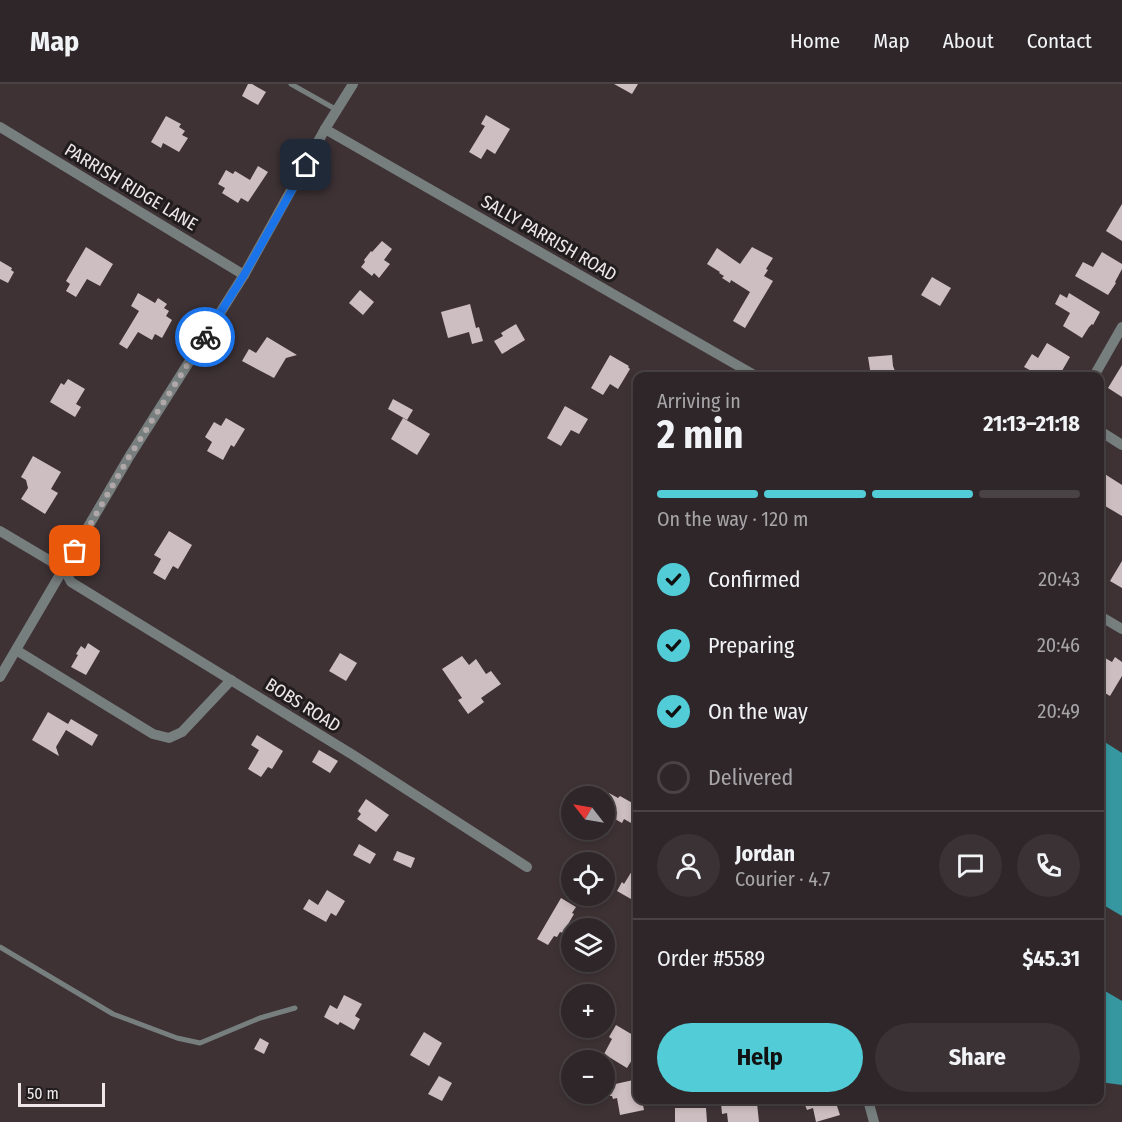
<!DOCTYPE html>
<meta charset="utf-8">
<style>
body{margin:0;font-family:"Fira Sans Condensed",sans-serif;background:#3a3234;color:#f1f3f6;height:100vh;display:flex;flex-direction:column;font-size:22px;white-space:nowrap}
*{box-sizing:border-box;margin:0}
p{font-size:20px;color:#a7a5a8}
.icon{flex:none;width:33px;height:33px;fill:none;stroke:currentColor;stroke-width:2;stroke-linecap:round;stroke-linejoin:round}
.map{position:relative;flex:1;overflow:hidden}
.panel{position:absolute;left:633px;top:288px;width:471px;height:732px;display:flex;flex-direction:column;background:#2e2628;border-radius:12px;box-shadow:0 3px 9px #0003,0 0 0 2px #494345}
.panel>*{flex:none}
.needle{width:39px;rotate:301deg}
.controls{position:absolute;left:561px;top:702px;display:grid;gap:12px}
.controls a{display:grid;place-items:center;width:54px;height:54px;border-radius:50%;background:#2e2628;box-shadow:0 3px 9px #0003,0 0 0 2px #494345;font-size:30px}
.scale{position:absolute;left:18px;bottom:15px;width:87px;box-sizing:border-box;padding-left:6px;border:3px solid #eee6e8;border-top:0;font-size:16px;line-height:21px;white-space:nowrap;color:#eee6e8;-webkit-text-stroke:4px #211c1d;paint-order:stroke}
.pin{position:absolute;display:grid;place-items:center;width:51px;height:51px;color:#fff;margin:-26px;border-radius:12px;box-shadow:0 3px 9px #0006}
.courier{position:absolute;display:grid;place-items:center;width:60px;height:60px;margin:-30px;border:4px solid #1a73e8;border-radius:50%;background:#fff;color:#222;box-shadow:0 2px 8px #0007}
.headline em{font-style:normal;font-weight:700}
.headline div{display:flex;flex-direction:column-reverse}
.headline{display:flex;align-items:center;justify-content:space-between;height:102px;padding:0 24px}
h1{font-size:39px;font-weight:700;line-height:45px}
.bar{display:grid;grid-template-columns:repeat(4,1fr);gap:9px 6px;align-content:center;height:72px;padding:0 24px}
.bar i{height:8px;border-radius:4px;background:#494345}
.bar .current{background:#52ccd6}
.bar p{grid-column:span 4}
.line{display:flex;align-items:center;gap:15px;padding:0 24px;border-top:2px solid #494345}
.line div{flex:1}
.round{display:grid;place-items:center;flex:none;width:63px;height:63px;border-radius:32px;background:#3a3234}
ol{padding:0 24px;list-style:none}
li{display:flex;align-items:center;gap:18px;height:66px}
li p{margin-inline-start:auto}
li .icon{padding:6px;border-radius:50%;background:#52ccd6;color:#111;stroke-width:4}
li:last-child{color:#a7a5a8}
li i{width:33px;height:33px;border:3px solid #494345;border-radius:50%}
.cta{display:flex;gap:12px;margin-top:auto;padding:12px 24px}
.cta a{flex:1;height:69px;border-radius:36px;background:#52ccd6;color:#111;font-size:24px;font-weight:700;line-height:69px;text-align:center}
.cta a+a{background:#3a3234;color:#f1f3f6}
header{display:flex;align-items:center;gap:36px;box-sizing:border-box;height:84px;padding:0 30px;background:#2e2628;border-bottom:2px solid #494345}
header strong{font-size:28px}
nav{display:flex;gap:33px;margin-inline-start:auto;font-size:21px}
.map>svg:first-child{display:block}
.water{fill:#3797a0}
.building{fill:#cdbec1}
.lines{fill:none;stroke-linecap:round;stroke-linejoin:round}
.service{stroke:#777e7e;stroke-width:5}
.minor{stroke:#777e7e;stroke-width:10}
.done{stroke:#b0a7a9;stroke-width:6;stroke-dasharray:0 10.8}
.route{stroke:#1a73e8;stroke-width:8}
.labels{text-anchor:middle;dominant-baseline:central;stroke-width:6;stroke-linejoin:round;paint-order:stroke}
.street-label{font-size:18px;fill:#eee6e8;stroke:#211c1d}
</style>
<header>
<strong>Map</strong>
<nav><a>Home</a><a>Map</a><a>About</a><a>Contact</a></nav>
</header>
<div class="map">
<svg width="1122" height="1038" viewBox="0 0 1122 1038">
<rect width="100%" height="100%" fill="#3e3235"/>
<g class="water">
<polygon points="1100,655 1122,669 1122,832 1100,819"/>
<polygon points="1100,904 1122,917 1122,1001 1100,998"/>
</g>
<g class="building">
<polygon points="248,0 252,0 266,8 258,21 242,12"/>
<polygon points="614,0 638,0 632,10"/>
<polygon points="486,31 510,45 495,70 487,65 481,75 469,68 485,42 481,40"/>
<polygon points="166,32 181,40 179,43 185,47 182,51 188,54 179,68 163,59 161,64 151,58"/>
<polygon points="258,82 268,88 248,118 241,114 238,119 222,109 225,104 218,100 226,86 233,90 235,87 250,96"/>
<polygon points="1122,120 1122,157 1106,147"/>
<polygon points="382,157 392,165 384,176 390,180 379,194 374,189 372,192 361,183 365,178 364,176 371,167 372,168"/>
<polygon points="86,163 113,180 100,202 87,195 76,213 66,207 70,200 66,197"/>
<polygon points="752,163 773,174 766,185 768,186 764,192 773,197 745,244 733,237 750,208 731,196 730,199 722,194 724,192 719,189 720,188 707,180 717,164 740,180"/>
<polygon points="1102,168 1122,180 1122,185 1115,198 1116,199 1108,211 1075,192 1083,178 1093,183"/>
<polygon points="0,177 12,184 11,186 14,188 8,199 0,195"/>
<polygon points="932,193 951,204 940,222 921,211"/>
<polygon points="360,206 374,218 363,231 349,219"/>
<polygon points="138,209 155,219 158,214 167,220 164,224 169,227 166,232 172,236 162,254 155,250 152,256 138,248 127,265 119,260 139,227 131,222"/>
<polygon points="1069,209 1100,228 1093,241 1092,240 1089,243 1082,254 1063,242 1070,229 1055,220 1060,210 1067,214"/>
<polygon points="470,220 476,244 479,243 483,257 472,260 469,248 448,254 441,228"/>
<polygon points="516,240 525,256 502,270 494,257 503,252 501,249"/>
<polygon points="267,253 297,271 286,274 274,294 242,277 249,265 256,269"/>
<polygon points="1047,259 1070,273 1059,292 1041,292 1024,283 1032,270 1038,274"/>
<polygon points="610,271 629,282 628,283 630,285 618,305 610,300 603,311 591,304"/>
<polygon points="892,271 893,282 895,287 894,292 871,292 868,273"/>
<polygon points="1122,281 1122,313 1108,304"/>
<polygon points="68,295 85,305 76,320 81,323 75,333 50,318 61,299 64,301"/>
<polygon points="393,315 413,326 407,336 388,325"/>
<polygon points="565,322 588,335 579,350 571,346 561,362 547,354"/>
<polygon points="226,334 245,345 234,363 231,361 223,376 207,367 212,358 205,353 214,338 221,342"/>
<polygon points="403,334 430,350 417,371 391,355"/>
<polygon points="33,372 61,388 51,405 58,409 45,430 21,415 28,404 26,396 21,393"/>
<polygon points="1100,387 1122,401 1122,432 1100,419"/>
<polygon points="169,447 192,461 178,485 173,482 165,496 153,489 161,475 154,471"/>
<polygon points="1122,477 1122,504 1110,497"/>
<polygon points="88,559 100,567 86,591 71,583 78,571 76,570 81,562 85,565"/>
<polygon points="340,569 357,579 346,597 329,587"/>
<polygon points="1100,571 1112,578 1115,573 1122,578 1122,592 1110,612 1100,606"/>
<polygon points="462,572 469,581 476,575 486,590 491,587 501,600 481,614 484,618 468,630 458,616 462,614 442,585"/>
<polygon points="48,628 68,640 71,635 98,651 92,662 66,646 56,663 59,672 32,656"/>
<polygon points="257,651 283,667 272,685 268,683 261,693 248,685 259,666 251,661"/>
<polygon points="319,666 338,677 330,689 312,678"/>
<polygon points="609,709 618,714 620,712 636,721 634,724 638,726 638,743 624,735 622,739 604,729 604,717"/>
<polygon points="366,715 389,731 376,748 357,735 361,730 358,727"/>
<polygon points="359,760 376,770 370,780 353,771"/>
<polygon points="397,767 415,774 411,784 393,776"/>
<polygon points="638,777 638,819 617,807 622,798 624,800"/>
<polygon points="327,806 345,817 336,832 331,829 326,838 303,825 309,815 318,821"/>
<polygon points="561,814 576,823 572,829 574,830 563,849 560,848 557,853 554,852 548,861 537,855"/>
<polygon points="344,911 362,920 355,932 360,935 354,946 340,938 338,941 324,933 330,921 337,925"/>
<polygon points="616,941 638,954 638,966 627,984 604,970 612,955 609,953"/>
<polygon points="424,948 442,959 429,982 410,971"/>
<polygon points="260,954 269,959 264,970 254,965"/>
<polygon points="439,992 452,999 442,1017 428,1010"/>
<polygon points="638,995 638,1016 642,1016 644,1026 620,1031 617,1014 613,1015 612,1012 608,1012 606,1002"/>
<polygon points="803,1016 835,1016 840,1031 816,1038 813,1024 807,1026"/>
<polygon points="737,1017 738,1019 742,1018 742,1020 757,1019 759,1038 728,1038 727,1029 722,1030 721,1019"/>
<polygon points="675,1024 706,1024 707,1038 675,1038"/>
</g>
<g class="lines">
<g class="service">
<polyline points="291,0 337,26"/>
<polyline points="0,863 113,930 177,954 200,959 260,934 295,924"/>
</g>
<g class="minor">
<polyline points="0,43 244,191"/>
<polyline points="325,45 756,292"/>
<polyline points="1094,292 1122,243"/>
<polyline points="1100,347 1122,361"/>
<polyline points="0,447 64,485 71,498 353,671 527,783"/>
<polyline points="1100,532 1122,545"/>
<polyline points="16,566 153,650 169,654 182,648 231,596"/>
<polyline points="0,593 129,373 244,191 325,45 353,0"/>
<polyline points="868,1016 874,1038"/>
</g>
</g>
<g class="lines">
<polyline class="done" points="75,467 129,373 205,253"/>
<polyline class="route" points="205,253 244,191 306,81"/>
</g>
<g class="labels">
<g class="street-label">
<text transform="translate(131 103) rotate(31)">PARRISH RIDGE LANE</text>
<text transform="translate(549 154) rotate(30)">SALLY PARRISH ROAD</text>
<text transform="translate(303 621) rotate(32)">BOBS ROAD</text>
</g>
</g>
</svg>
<div class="controls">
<a><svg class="needle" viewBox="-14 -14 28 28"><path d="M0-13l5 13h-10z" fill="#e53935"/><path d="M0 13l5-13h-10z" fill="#a7a5a8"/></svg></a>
<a><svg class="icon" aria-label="locate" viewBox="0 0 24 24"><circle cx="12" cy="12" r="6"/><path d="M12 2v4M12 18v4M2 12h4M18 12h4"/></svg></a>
<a><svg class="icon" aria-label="layers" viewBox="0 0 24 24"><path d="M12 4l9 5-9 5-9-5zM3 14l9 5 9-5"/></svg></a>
<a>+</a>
<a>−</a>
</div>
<div class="scale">50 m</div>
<div class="pin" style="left:75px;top:467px;background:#ea580c"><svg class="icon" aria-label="bag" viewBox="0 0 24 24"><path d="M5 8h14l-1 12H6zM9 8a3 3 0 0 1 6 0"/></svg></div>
<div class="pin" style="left:306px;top:81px;background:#1f2937"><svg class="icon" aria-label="home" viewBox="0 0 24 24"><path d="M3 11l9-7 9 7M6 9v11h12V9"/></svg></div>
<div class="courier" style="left:205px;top:253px"><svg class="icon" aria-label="bike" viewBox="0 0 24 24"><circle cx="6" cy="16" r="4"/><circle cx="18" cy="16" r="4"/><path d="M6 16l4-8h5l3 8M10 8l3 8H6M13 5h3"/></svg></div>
<section class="panel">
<div class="headline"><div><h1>2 min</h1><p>Arriving in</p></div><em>21:13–21:18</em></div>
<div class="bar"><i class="current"></i><i class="current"></i><i class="current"></i><i></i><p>On the way · 120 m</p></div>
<ol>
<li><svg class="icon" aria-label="check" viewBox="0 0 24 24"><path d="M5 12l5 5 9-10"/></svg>Confirmed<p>20:43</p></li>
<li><svg class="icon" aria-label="check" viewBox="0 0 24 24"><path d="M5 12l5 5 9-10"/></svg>Preparing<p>20:46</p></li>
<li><svg class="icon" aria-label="check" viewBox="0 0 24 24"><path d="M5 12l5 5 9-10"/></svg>On the way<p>20:49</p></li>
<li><i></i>Delivered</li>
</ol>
<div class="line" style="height:108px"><a class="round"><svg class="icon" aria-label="person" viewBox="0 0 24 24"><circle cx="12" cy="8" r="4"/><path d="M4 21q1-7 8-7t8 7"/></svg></a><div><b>Jordan</b><p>Courier · 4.7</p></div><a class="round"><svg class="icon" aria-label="chat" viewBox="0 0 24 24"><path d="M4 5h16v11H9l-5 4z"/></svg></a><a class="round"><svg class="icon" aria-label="phone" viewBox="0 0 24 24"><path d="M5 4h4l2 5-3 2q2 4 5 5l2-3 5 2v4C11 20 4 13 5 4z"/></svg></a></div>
<div class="line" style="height:78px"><div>Order #5589</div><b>$45.31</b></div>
<div class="cta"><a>Help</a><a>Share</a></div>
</section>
</div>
